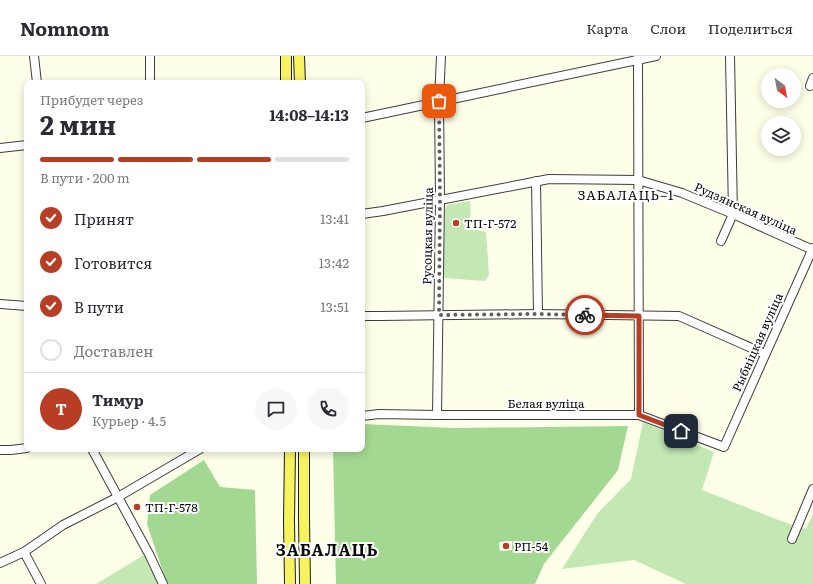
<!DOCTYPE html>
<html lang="ru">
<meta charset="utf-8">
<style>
body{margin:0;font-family:Literata,serif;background:#f7f7f7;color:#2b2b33;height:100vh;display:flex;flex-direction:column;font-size:15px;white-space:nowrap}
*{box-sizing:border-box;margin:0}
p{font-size:13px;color:#7c7c81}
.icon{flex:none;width:22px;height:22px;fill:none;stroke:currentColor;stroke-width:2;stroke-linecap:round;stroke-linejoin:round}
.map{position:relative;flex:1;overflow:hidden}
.panel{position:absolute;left:24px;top:24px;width:341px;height:372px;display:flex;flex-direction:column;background:#fff;border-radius:8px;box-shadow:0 2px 10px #0003}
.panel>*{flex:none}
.needle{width:26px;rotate:148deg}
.tools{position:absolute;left:761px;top:12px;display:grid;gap:8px}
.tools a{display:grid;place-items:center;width:40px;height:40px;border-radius:50%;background:#fff;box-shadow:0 2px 10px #0003;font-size:20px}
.pin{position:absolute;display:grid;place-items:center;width:34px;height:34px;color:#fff;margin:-17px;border-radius:8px;box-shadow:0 2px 6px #0006}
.courier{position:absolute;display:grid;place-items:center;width:40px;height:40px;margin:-20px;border:3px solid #b83d25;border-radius:50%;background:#fff;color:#222;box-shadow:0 1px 5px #0007}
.headline em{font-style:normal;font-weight:700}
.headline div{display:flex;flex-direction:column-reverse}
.headline{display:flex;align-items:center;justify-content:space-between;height:68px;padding:0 16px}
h1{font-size:26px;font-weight:700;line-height:30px}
.bar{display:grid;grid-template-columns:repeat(4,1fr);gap:6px 4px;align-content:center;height:48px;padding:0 16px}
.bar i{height:5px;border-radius:3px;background:#e1e1e2}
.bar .on{background:#b83d25}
.bar p{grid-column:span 4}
.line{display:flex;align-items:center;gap:10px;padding:0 16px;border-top:1px solid #e1e1e2}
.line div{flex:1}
.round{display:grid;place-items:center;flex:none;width:42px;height:42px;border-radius:21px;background:#f7f7f7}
ol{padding:0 16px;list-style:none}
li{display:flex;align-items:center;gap:12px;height:44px}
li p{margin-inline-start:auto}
li .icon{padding:4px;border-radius:50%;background:#b83d25;color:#fff;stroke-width:4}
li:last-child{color:#7c7c81}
li i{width:22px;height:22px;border:2px solid #e1e1e2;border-radius:50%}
header{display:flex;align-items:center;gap:24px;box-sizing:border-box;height:56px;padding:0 20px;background:#fff;border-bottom:1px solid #e1e1e2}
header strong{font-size:19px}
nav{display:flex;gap:22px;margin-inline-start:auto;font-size:14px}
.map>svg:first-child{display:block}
.green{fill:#c3e8b3;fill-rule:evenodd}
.forest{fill:#a3d893;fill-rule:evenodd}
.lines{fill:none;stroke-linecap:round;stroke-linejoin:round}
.minor-casing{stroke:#3d3d3d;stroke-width:10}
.major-casing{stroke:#1b1b1b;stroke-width:12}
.minor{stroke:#fff;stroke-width:8}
.major{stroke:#f7f35f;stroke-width:10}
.done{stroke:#5f6058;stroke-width:4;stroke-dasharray:0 7.2}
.route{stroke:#b83d25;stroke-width:5}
.poi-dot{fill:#b83d25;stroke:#fff;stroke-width:1.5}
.labels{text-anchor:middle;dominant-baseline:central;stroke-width:4;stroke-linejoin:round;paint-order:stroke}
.street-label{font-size:12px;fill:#0a0a0a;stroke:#fff}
.poi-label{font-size:12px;fill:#0a0a0a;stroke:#fff;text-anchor:start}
.neighbourhood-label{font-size:13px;letter-spacing:1px;fill:#0a0a0a;stroke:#fff}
.district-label{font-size:16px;font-weight:bold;letter-spacing:1px;fill:#0a0a0a;stroke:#fff}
</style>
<header>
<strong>Nomnom</strong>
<nav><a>Карта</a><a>Слои</a><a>Поделиться</a></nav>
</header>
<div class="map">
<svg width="813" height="528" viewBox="0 0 813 528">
<rect width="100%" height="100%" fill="#feffe8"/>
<g class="green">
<path d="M470,145L471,173L486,176L489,219L485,225L443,222L445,154L447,149ZM452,163H460V171H452Z"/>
<polygon points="643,366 714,396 702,434 789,468 806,473 813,458 813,528 686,528 634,504 562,513 597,458 631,423"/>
<polygon points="144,499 160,528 96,528"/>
</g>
<g class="forest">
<path d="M362,368L455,372L628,370L618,414L544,508L535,528H336L333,393H362ZM512,485V494L500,495L499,486Z"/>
<polygon points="204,404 220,431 255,434 257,528 168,528 165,522 147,468 150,439"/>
</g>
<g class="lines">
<g class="minor-casing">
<g id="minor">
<polyline points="34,0 37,27"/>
<polyline points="150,0 150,27"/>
<polyline points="638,0 639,359"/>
<polyline points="810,30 813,22"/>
<polyline points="362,62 656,0"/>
<polyline points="0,92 27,89"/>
<polyline points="536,125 538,258"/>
<polyline points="362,158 383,155 549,123 638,124 682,137 733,158 813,194"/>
<polyline points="721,185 733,158 730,0"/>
<polyline points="0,248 27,250"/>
<polyline points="362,260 380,260 538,258 679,260 765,298"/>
<polyline points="437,359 440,143 439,45 441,0"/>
<polyline points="362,360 379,358 437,359 639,359 724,391 813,192"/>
<polyline points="92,393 150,500 163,528"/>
<polyline points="0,394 11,394 27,392"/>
<polyline points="792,483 813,433"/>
<polyline points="24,496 41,528"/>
<polyline points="0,507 24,496 63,469 118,441 200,393"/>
</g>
</g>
<g class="major-casing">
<g id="major">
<polyline points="286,0 286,27"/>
<polyline points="299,0 300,27"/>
<polyline points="290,393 289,465 290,528"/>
<polyline points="304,393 304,463 305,528"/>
</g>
</g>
<use href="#minor" class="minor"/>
<use href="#major" class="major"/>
</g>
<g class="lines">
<polyline class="done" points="439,45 440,143 439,259 538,258 585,259"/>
<polyline class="route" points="585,259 639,260 639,359 681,375"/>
</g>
<g class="poi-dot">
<circle cx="456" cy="167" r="4"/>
<circle cx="137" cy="451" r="4"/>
<circle cx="506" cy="490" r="4"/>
</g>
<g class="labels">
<g class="street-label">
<text transform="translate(746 152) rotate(24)">Рудзянская вуліца</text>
<text transform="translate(427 180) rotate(-89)">Русоцкая вуліца</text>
<text transform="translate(757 286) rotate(-66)">Рыбніцкая вуліца</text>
<text x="546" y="347">Белая вуліца</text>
</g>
<g class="poi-label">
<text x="464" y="167">ТП-Г-572</text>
<text x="145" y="451">ТП-Г-578</text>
<text x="514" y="490">РП-54</text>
</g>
<g class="neighbourhood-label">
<text x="626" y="138">ЗАБАЛАЦЬ–1</text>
</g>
<g class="district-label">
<text x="327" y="493">ЗАБАЛАЦЬ</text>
</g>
</g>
</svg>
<div class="tools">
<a><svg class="needle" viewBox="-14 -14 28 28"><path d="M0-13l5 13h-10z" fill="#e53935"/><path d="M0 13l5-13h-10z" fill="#7c7c81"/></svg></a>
<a><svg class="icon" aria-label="layers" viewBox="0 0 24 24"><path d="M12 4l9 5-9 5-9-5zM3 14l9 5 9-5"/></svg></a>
</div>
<div class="pin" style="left:439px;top:45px;background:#ea580c"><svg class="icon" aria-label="bag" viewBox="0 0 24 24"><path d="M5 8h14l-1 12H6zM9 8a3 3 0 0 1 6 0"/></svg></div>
<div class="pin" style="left:681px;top:375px;background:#1f2937"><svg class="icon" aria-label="home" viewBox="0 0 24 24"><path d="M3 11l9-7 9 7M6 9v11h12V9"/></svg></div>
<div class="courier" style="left:585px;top:259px"><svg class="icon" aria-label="bike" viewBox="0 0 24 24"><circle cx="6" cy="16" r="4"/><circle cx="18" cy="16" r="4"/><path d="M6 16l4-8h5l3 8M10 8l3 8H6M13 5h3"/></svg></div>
<section class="panel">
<div class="headline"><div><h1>2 мин</h1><p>Прибудет через</p></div><em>14:08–14:13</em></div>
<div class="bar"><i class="on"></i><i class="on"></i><i class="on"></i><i></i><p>В пути · 200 m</p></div>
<ol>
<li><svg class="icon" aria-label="check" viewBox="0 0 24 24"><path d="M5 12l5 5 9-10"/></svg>Принят<p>13:41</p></li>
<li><svg class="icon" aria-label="check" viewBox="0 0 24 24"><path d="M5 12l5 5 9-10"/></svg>Готовится<p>13:42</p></li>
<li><svg class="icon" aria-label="check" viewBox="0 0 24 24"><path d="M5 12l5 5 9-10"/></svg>В пути<p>13:51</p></li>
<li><i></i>Доставлен</li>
</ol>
<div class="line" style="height:72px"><b class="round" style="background:#b83d25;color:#fff">Т</b><div><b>Тимур</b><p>Курьер · 4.5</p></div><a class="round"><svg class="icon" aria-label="chat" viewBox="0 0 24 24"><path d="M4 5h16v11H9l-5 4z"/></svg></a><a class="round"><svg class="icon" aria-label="phone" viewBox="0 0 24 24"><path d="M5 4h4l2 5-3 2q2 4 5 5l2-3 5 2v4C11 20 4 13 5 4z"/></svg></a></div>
</section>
</div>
